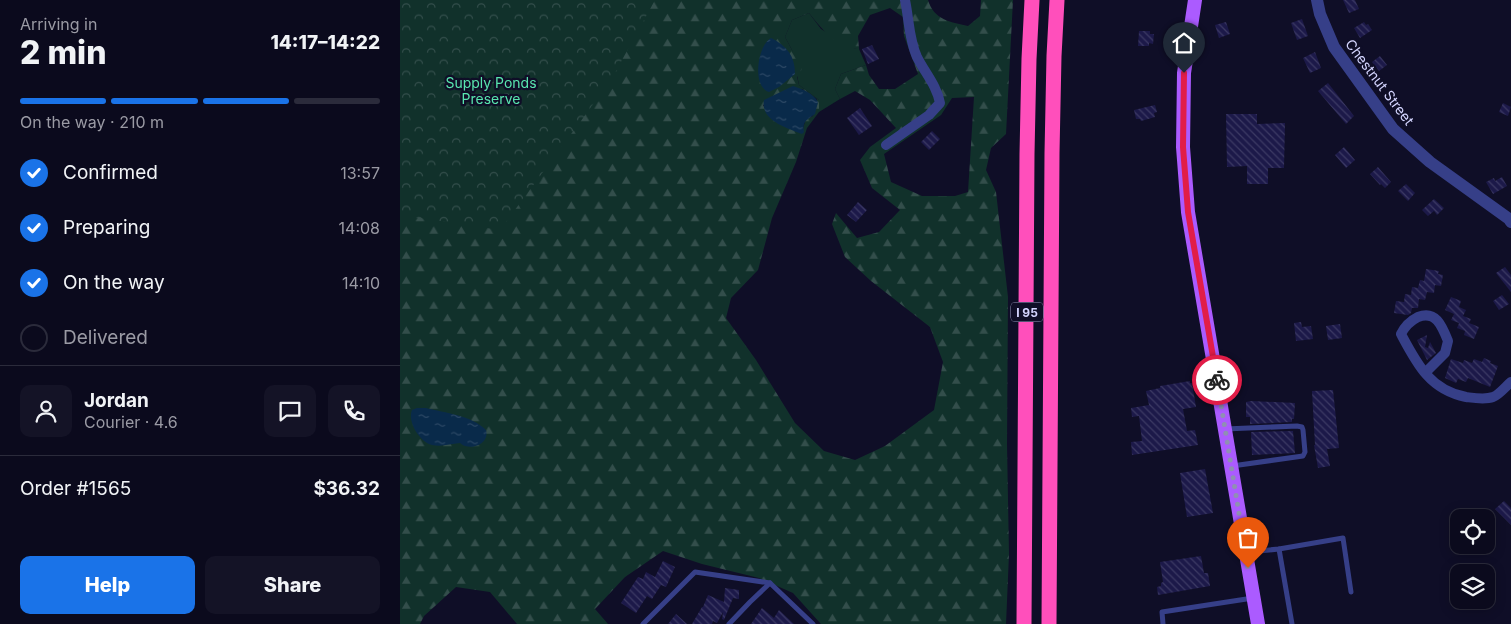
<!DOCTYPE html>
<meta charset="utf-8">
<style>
body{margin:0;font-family:Inter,sans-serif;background:#141326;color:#f1f3f6;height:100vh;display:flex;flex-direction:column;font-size:19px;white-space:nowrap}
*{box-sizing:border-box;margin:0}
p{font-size:16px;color:#9a9aa4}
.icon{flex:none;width:28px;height:28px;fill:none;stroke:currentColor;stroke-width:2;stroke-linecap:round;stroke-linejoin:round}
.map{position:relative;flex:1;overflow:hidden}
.panel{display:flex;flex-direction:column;background:#0b0a1d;width:400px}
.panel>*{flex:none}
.tools{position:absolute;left:1050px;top:509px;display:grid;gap:10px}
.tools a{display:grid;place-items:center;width:45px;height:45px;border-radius:10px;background:#0b0a1d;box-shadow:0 2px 12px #0003,0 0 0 1px #2b2b3b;font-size:25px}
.pin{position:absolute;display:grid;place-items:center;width:42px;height:42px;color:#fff;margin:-51px -21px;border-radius:50% 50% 50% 0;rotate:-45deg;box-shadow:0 0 5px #0007}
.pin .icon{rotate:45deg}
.courier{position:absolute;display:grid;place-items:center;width:50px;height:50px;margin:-25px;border:4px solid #e11d48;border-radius:50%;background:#fff;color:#222;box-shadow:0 1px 6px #0007}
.headline em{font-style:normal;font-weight:800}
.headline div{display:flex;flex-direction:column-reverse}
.headline{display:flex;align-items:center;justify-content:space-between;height:85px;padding:0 20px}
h1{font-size:32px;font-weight:800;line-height:38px}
.bar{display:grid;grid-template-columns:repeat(4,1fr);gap:8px 5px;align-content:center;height:60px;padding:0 20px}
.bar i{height:6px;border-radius:4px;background:#2b2b3b}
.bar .active{background:#1a73e8}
.bar p{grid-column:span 4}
.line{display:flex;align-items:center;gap:12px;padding:0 20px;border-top:1px solid #2b2b3b}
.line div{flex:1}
.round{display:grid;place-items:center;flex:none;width:52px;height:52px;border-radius:10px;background:#141326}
ol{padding:0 20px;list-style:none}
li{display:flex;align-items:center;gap:15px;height:55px}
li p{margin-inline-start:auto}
li .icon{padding:5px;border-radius:50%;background:#1a73e8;color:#fff;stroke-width:4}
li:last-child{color:#9a9aa4}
li i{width:28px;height:28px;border:2px solid #2b2b3b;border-radius:50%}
.primary-button{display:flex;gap:10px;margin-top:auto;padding:10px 20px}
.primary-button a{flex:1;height:58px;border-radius:10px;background:#1a73e8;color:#fff;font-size:20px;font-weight:800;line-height:58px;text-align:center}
.primary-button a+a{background:#141326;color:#f1f3f6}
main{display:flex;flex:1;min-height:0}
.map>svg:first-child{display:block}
.grass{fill:#11312b}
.forest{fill:url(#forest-firs);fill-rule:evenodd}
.park{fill:url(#park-crowns)}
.water{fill:url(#water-ripples)}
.building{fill:url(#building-back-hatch)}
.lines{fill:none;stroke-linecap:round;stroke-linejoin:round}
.service{stroke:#363f88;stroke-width:5}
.minor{stroke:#363f88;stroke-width:10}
.tertiary{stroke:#363f88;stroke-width:12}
.primary{stroke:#ab5bff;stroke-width:14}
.motorway{stroke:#ff4fbb;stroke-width:15}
.done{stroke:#8f8fb3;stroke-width:5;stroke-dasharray:0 9}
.route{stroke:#e11d48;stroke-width:6}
.labels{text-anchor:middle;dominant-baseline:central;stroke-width:4.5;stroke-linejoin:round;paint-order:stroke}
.shield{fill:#0f0e27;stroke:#9999be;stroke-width:1}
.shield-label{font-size:12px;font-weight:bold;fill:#d4d5ff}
.park-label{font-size:14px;fill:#59e6af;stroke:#0f0e27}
.street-label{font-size:14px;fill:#d4d5ff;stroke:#0f0e27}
</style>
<main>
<section class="panel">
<div class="headline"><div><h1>2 min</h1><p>Arriving in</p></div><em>14:17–14:22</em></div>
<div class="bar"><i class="active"></i><i class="active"></i><i class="active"></i><i></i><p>On the way · 210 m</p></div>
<ol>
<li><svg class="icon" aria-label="check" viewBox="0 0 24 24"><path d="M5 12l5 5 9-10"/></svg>Confirmed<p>13:57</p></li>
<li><svg class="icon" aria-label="check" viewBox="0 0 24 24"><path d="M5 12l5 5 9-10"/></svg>Preparing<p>14:08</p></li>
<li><svg class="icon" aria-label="check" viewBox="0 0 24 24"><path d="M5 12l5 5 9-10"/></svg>On the way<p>14:10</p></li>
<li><i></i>Delivered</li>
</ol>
<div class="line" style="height:90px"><a class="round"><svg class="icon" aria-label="person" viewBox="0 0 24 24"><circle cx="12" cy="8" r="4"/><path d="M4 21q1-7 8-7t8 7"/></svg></a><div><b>Jordan</b><p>Courier · 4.6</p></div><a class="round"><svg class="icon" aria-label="chat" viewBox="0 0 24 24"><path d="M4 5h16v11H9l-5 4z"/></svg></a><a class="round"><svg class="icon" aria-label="phone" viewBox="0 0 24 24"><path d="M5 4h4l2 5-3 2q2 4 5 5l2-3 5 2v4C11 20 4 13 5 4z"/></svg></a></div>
<div class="line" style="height:65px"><div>Order #1565</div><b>$36.32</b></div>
<div class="primary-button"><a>Help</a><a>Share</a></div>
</section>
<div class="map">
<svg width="1111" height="624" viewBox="0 0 1111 624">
<defs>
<pattern id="forest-firs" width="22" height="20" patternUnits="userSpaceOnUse" patternTransform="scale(1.25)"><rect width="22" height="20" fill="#11312b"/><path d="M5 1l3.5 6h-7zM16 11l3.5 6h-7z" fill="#334e4b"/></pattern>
<pattern id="park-crowns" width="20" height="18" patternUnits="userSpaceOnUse" patternTransform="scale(1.25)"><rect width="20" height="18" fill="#11312b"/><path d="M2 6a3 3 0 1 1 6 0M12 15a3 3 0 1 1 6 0" fill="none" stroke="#334e4b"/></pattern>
<pattern id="water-ripples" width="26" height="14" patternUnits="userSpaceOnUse" patternTransform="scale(1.25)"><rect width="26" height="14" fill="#092a4a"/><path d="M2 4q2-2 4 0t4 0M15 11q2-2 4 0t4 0" fill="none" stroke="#2c4865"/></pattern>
<pattern id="building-back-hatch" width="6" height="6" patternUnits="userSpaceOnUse" patternTransform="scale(1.25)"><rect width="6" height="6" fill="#1c1949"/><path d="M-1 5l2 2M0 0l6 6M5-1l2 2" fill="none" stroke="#3c3a64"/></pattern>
</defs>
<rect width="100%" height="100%" fill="#0f0e27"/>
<polygon class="grass" points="409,13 421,29 455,49 459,49 466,65 441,74 435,89 440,99 419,112 419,100 399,85 392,50 385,37 392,20"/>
<path class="forest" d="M0,0H528C534,20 550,22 568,26L580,16L581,0H613L606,134L591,148L586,170L596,192L608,297L607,444L609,554L606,624H421L393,593L359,578L302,564L263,551L225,577L195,609L208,624H117L90,592L56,587L24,616L20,624H0ZM490,8L503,17L504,36L518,74L495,89H479L469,75L466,65L441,74L435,89L440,99L455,91L470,100L496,128L470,147L460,160L472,188L500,210L479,232L457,238L436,213L432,224L445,257L471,281L530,327L543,362L534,410L485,446L455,460L424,451L395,423L356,360L326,318L331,298L358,270L372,218L396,162L407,128L419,112V100L399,85L397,77L402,69L385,37L392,20L409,13C421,28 438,50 459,49L458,36L470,15ZM402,89L417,99L413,116L406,119L403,128C380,124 375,127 363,105ZM574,97L568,192L555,196H522L491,182L484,154L541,115L552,98Z"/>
<polygon class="park" points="0,0 255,0 211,80 100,230 0,215"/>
<g class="water">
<path d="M371,38C387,46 395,56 395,74L379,87L369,92C351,86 358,45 371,38Z"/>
<path d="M393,86C402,89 413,93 418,102L415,114C407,120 402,121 404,132L402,134C388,128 360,121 364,100Z"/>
<path d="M26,408C45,413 71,415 86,430C90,444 70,452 60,443C50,444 42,447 32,445C20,442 7,422 12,410L17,408Z"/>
</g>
<g class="building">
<polygon points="943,0 955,0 959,9 949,13"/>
<polygon points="902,19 908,36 897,40 891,23"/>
<polygon points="826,22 830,34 819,38 815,25"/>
<polygon points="964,22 966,25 968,24 972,30 960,38 954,28"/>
<polygon points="739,31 750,31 750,34 754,34 753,44 749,43 749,46 738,46"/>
<polygon points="472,45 479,59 468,64 462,49"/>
<polygon points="915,52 921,68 910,73 903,58"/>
<polygon points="980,56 987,65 979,71 972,62"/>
<polygon points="928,83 954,116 946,124 918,91"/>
<polygon points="1103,103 1111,107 1108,116 1099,112"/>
<polygon points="755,105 757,112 754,113 755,117 741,121 740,119 736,119 734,110"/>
<polygon points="460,108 472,126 459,135 447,118"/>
<polygon points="826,114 857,114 857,124 885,123 884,168 868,168 868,184 847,184 847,166 827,167"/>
<polygon points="532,131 540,139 529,150 521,142"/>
<polygon points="944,147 955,160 946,168 935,155"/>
<polygon points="978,167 991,182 985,188 981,184 980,185 970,174"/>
<polygon points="1102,177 1107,186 1093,194 1086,182 1094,178 1095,181"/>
<polygon points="1006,184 1015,193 1008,201 998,191"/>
<polygon points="1034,199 1044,208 1037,215 1034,211 1028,216 1022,210"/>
<polygon points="458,202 467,210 456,222 447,215"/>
<polygon points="1105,267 1111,275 1111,292 1096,273"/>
<polygon points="1026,269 1039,271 1038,274 1043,275 1041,286 1035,285 1034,293 1027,292 1025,300 1019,299 1018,308 1012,308 1011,313 1008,315 994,313 996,301 1004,302 1005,294 1011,295 1012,287 1018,288 1020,280 1024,281"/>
<polygon points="1102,295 1109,304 1099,310 1093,301"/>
<polygon points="1051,297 1061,301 1059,307 1066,310 1063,316 1071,319 1069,323 1079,327 1074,339 1064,335 1065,331 1057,328 1059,323 1051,320 1054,314 1045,310"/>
<polygon points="901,322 902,327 911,326 913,339 896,341 894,323"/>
<polygon points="940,324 942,338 928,340 926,326"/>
<polygon points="1027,335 1025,347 1028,348 1030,342 1036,353 1027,360 1017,340"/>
<polygon points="1084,358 1091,361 1090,363 1098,366 1090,387 1068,378 1066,382 1058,379 1056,383 1045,378 1051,359 1063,363 1064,360 1072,363 1074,359 1082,362"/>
<polygon points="790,381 790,383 792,383 796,407 783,409 787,431 795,430 798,445 732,455 731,442 742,441 739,416 732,417 731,408 749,405 746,391 760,388 760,386"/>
<polygon points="933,390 939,448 927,449 930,466 918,468 914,445 915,445 912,391"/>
<polygon points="851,401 895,403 894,419 892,419 892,422 850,424 850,417 846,417 846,402"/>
<polygon points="893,431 895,453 852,455 851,432"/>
<polygon points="805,469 813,513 787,517 780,473"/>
<polygon points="1104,501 1111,508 1111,525 1095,509"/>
<polygon points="801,556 804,573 808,573 810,586 758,595 757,587 761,586 761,583 763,582 760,562"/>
<polygon points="263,561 275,567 266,587 261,585 252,599 247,596 236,613 221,603 238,577 243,579 246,572 255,577"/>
<polygon points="325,588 339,590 339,599 333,598 324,620 322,619 323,612 317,623 313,621 312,624 292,624 302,607 303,607 308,595 324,602"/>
<polygon points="362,608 374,618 379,610 394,624 351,624"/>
<polygon points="276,614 287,624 268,624"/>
</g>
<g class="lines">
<g class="service">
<polyline points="825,429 897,426 902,427 903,430 905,452 903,456 832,466"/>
<polyline points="879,549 892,624"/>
<polyline points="848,552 879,549 943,538 951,592"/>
<polyline points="243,624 295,572 370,583 413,624"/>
<polyline points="329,624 350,602 370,583"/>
<polyline points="763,624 762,612 853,598"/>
</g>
<g class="minor">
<path d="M486,145L529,115L540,103C537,86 525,73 517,57C509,40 509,19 505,0"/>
<path d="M1025,373L1045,353L1048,341C1042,326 1036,310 1018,317C1010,321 1005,326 1001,334C1017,364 1030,390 1066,397C1074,398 1085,400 1093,397C1099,395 1106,386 1111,382"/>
</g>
<polyline class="tertiary" points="917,0 920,14 934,47 993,129 1030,162 1109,219 1111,222"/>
<polyline class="primary" points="795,0 784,73 783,147 788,212 858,624"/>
<g class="motorway">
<polyline points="624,624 627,154 629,59 632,0"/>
<polyline points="649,624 652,153 654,56 657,0"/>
</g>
</g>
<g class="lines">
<polyline class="done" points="817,380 848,568"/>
<polyline class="route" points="784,73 783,147 788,212 817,380"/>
</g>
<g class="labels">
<rect class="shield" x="611" y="302.5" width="32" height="19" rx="4"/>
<g class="shield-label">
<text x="627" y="312">I 95</text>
</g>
<g class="park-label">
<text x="91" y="82">Supply Ponds<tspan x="91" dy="16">Preserve</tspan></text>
</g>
<g class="street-label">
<text transform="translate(980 82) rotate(53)">Chestnut Street</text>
</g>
</g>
</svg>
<div class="tools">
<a><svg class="icon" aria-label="locate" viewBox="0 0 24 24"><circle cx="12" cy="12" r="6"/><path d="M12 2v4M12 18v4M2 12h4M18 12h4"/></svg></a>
<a><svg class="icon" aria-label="layers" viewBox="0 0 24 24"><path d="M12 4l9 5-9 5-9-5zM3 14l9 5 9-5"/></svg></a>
</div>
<div class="pin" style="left:848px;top:568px;background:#ea580c"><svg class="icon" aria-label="bag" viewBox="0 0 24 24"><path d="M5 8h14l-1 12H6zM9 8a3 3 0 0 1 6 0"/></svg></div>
<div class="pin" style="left:784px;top:73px;background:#1f2937"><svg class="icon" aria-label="home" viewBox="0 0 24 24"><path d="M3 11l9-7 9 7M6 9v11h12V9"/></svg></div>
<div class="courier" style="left:817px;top:380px"><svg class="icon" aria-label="bike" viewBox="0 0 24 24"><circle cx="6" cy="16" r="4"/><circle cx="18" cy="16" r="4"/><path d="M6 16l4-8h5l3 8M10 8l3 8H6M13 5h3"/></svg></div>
</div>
</main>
